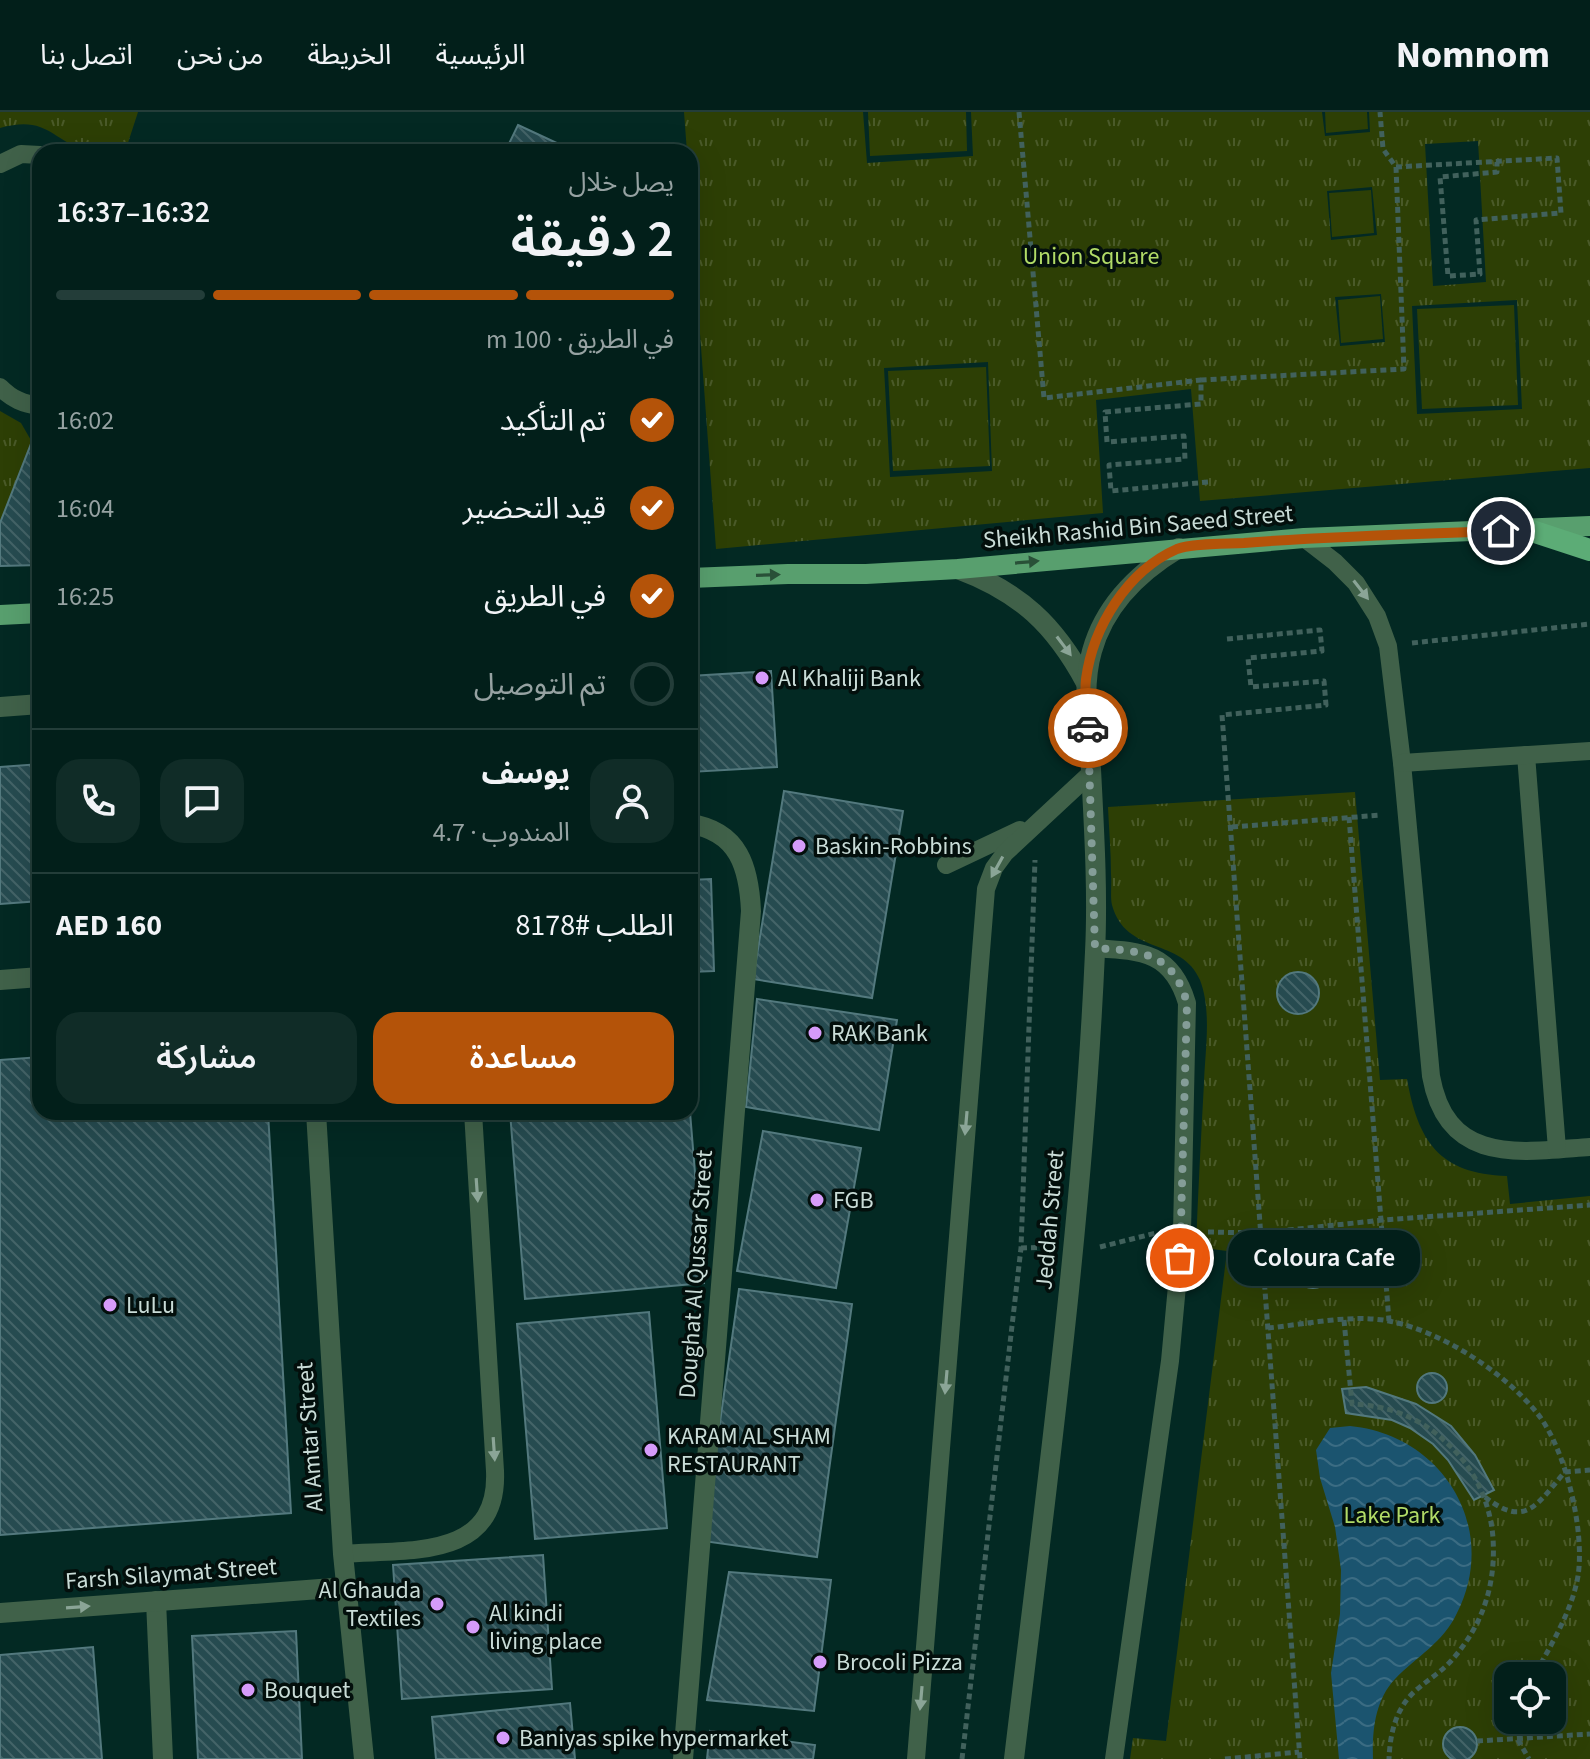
<!DOCTYPE html>
<html lang="ar">
<meta charset="utf-8">
<style>
body{margin:0;font-family:"Source Sans 3","Noto Sans Arabic",sans-serif;background:#102c27;color:#f1f3f6;direction:rtl;height:100vh;display:flex;flex-direction:column;font-size:30px;white-space:nowrap}
*{box-sizing:border-box;margin:0}
p{font-size:26px;color:#96a2a2}
.icon{flex:none;width:44px;height:44px;fill:none;stroke:currentColor;stroke-width:2;stroke-linecap:round;stroke-linejoin:round}
.map{position:relative;flex:1;overflow:hidden;direction:ltr}
.drawer{position:absolute;left:32px;top:32px;width:666px;height:976px;display:flex;flex-direction:column;background:#021f1a;border-radius:24px;box-shadow:0 8px 32px #0002,0 0 0 2px #233d39;direction:rtl}
.drawer>*{flex:none}
.tools{position:absolute;left:1494px;top:1550px;display:grid;gap:16px}
.tools a{display:grid;place-items:center;width:72px;height:72px;border-radius:16px;background:#021f1a;box-shadow:0 8px 32px #0002,0 0 0 2px #233d39;font-size:40px}
.pin{position:absolute;display:grid;place-items:center;width:68px;height:68px;color:#fff;margin:-34px;border:4px solid #fff;border-radius:50%;box-shadow:0 2px 8px #0007}
.courier{position:absolute;display:grid;place-items:center;width:80px;height:80px;margin:-40px;border:6px solid #b45309;border-radius:50%;background:#fff;color:#222;box-shadow:0 2px 10px #0007}
.bubble{position:absolute;height:56px;border-radius:24px;background:#021f1a;box-shadow:0 8px 32px #0002,0 0 0 2px #233d39;font-size:26px;font-weight:600;line-height:56px;text-align:center;direction:rtl}
.head em{font-style:normal;font-weight:600}
.head div{display:flex;flex-direction:column-reverse}
.head{display:flex;align-items:center;justify-content:space-between;height:136px;padding:0 24px}
h1{font-size:52px;font-weight:600;line-height:60px}
.bar{display:grid;grid-template-columns:repeat(4,1fr);gap:12px 8px;align-content:center;height:96px;padding:0 24px}
.bar i{height:10px;border-radius:6px;background:#233d39}
.bar .selected{background:#b45309}
.bar p{grid-column:span 4}
.line{display:flex;align-items:center;gap:20px;padding:0 24px;border-top:2px solid #233d39}
.line div{flex:1}
.round{display:grid;place-items:center;flex:none;width:84px;height:84px;border-radius:24px;background:#102c27}
ol{padding:0 24px;list-style:none}
li{display:flex;align-items:center;gap:24px;height:88px}
li p{margin-inline-start:auto}
li .icon{padding:8px;border-radius:50%;background:#b45309;color:#fff;stroke-width:4}
li:last-child{color:#96a2a2}
li i{width:44px;height:44px;border:4px solid #233d39;border-radius:50%}
.button{display:flex;gap:16px;margin-top:auto;padding:16px 24px}
.button a{flex:1;height:92px;border-radius:24px;background:#b45309;color:#fff;font-size:32px;font-weight:600;line-height:92px;text-align:center}
.button a+a{background:#102c27;color:#f1f3f6}
header{display:flex;align-items:center;gap:48px;box-sizing:border-box;height:112px;padding:0 40px;background:#021f1a;border-bottom:2px solid #233d39}
header strong{font-size:38px}
nav{display:flex;gap:44px;margin-inline-start:auto;font-size:28px}
.map>svg:first-child{display:block}
.grass{fill:#2d3f05}
.park{fill:url(#park-tufts);fill-rule:evenodd}
.water{fill:url(#water-waves)}
.building{fill:url(#building-back-hatch);stroke:#53797e;stroke-width:2}
.lines{fill:none;stroke-linecap:round;stroke-linejoin:round}
.path{stroke:#41615c;stroke-width:5;stroke-dasharray:6 4;stroke-linecap:butt}
.service{stroke:#406149;stroke-width:18}
.minor{stroke:#406149;stroke-width:20}
.primary{stroke:#589f6e;stroke-width:20}
.trunk{stroke:#5cac76;stroke-width:22}
.oneway{fill:#295038}
.oneway2{fill:#8ba597}
.done{stroke:#849d98;stroke-width:8;stroke-dasharray:0 14.4}
.route{stroke:#b45309;stroke-width:10}
.poi-dot{fill:#d69bfa;stroke:#030f0c;stroke-width:3}
.labels{text-anchor:middle;dominant-baseline:central;stroke-width:7;stroke-linejoin:round;paint-order:stroke}
.park-label{font-size:24px;fill:#b1db67;stroke:#030f0c}
.street-label{font-size:24px;fill:#c9dcd7;stroke:#030f0c}
.poi-label{font-size:24px;fill:#c9dcd7;stroke:#030f0c;text-anchor:start}
</style>
<header>
<strong>Nomnom</strong>
<nav><a>الرئيسية</a><a>الخريطة</a><a>من نحن</a><a>اتصل بنا</a></nav>
</header>
<div class="map">
<svg width="1590" height="1647" viewBox="0 0 1590 1647">
<defs>
<pattern id="park-tufts" width="24" height="20" patternUnits="userSpaceOnUse" patternTransform="scale(2)"><rect width="24" height="20" fill="#2d3f05"/><path d="M3 7l-1-3M5 7V3M7 7l1-3M15 17l-1-3M17 17v-4M19 17l1-3" fill="none" stroke="#4a5a29"/></pattern>
<pattern id="water-waves" width="16" height="10" patternUnits="userSpaceOnUse" patternTransform="scale(2)"><rect width="16" height="10" fill="#1b546f"/><path d="M0 5q4-4 8 0t8 0" fill="none" stroke="#3b6c83"/></pattern>
<pattern id="building-back-hatch" width="6" height="6" patternUnits="userSpaceOnUse" patternTransform="scale(2)"><rect width="6" height="6" fill="#264b50"/><path d="M-1 5l2 2M0 0l6 6M5-1l2 2" fill="none" stroke="#446468"/></pattern>
</defs>
<rect width="100%" height="100%" fill="#032923"/>
<g class="grass">
<polygon points="1325,0 1367,0 1368,17 1326,21"/>
<polygon points="1371,78 1374,121 1332,125 1329,81"/>
<polygon points="1380,184 1383,227 1341,231 1338,188"/>
</g>
<g class="park">
<path d="M0,0H138L125,40C113,40 96,43 85,39C51,26 45,3 0,16Z"/>
<path d="M684,0H863L867,51L973,44L971,0H1322L1325,24L1370,20L1369,0H1590V356L1200,389L1191,277L1096,288L1103,401L716,437L690,87V40H687ZM1478,29L1486,170L1433,174L1425,32ZM1372,75L1377,123L1331,128L1327,79ZM1381,182L1385,230L1340,234L1335,185ZM1517,188L1522,297L1417,302L1412,194ZM988,250L992,359L890,365L884,256Z"/>
<polygon points="868,0 966,0 967,39 870,44"/>
<polygon points="1514,193 1518,293 1422,297 1417,197"/>
<polygon points="986,255 990,354 893,359 888,259"/>
<polygon points="0,299 21,311 32,330 0,411"/>
<path d="M1355,680L1380,968L1407,967C1418,1029 1439,1062 1507,1064L1510,1092L1590,1084V1647H1130L1133,1626L1166,1629L1227,1139L1196,1135C1198,1081 1201,1026 1204,971C1205,939 1212,899 1200,868C1182,825 1126,844 1112,793C1110,784 1112,772 1111,762C1111,740 1109,718 1108,695ZM1508,1564H1552V1608H1508Z"/>
</g>
<path class="water" d="M1350,1314C1443,1323 1500,1416 1457,1501C1443,1531 1417,1544 1395,1567C1375,1588 1372,1619 1373,1647H1339L1331,1561L1340,1502L1341,1458L1335,1415L1320,1366L1316,1338L1330,1316Z"/>
<g class="building">
<polygon points="518,13 576,40 505,40"/>
<polygon points="38,314 40,315 40,453 0,454 0,411"/>
<polygon points="771,559 777,655 690,660 690,564"/>
<polygon points="40,652 40,789 0,792 0,655"/>
<polygon points="784,679 903,699 872,886 753,867"/>
<polygon points="711,767 714,859 690,860 690,768"/>
<circle cx="1298" cy="881" r="21"/>
<polygon points="757,887 897,908 879,1018 746,995"/>
<polygon points="40,945 40,1000 268,1000 291,1401 0,1423 0,948"/>
<polygon points="510,1000 690,1000 704,1171 525,1187"/>
<polygon points="763,1019 861,1036 836,1176 737,1159"/>
<circle cx="1313" cy="1154" r="22"/>
<polygon points="739,1177 852,1192 817,1445 703,1429"/>
<polygon points="649,1200 667,1416 535,1427 517,1212"/>
<circle cx="1432" cy="1276" r="15"/>
<polygon points="1366,1275 1416,1292 1451,1314 1475,1343 1494,1378 1474,1388 1448,1348 1433,1332 1410,1316 1392,1308 1346,1301 1342,1277"/>
<polygon points="543,1443 552,1577 402,1587 393,1453"/>
<polygon points="729,1460 831,1468 814,1599 707,1588"/>
<polygon points="296,1519 302,1647 198,1647 192,1524"/>
<polygon points="93,1535 102,1647 0,1647 0,1543"/>
<polygon points="570,1591 575,1647 436,1647 432,1605"/>
<circle cx="1460" cy="1632" r="17"/>
<polygon points="710,1619 815,1633 813,1647 707,1647"/>
</g>
<g class="lines">
<g class="path">
<polyline points="1019,0 1044,286 1201,268"/>
<polyline points="1396,55 1557,46 1561,101 1476,108 1480,162 1448,164 1440,65 1497,60 1497,50"/>
<polyline points="1208,370 1111,379 1109,353 1185,347 1184,324 1107,330 1105,300 1201,292 1201,268 1404,257 1396,55 1383,37 1380,0"/>
<polyline points="1227,527 1320,518 1322,539 1248,546 1251,575 1324,569 1326,593 1222,603 1300,1647"/>
<polyline points="1412,531 1590,512"/>
<polyline points="1349,705 1389,1209"/>
<polyline points="1232,715 1381,703"/>
<polyline points="1208,1120 1260,1121 1383,1108 1590,1093"/>
<polyline points="1100,1135 1156,1121"/>
<polyline points="1021,1136 1048,1135"/>
<path d="M1344,1208L1352,1292C1398,1294 1433,1312 1462,1347C1480,1369 1491,1398 1493,1426C1496,1473 1483,1513 1451,1549C1440,1561 1426,1569 1414,1580C1395,1598 1390,1623 1389,1647"/>
<path d="M1268,1216C1307,1212 1351,1202 1389,1209C1441,1219 1504,1260 1537,1301C1566,1337 1585,1419 1578,1464C1572,1499 1551,1533 1534,1564"/>
<path d="M1485,1385C1527,1418 1538,1390 1565,1360L1590,1358"/>
<polyline points="1518,1608 1517,1626 1529,1647"/>
<polyline points="1477,1629 1590,1622"/>
<polyline points="962,1647 1021,1136 1035,748"/>
<polyline points="1225,1647 1299,1640"/>
</g>
<g class="service">
<polyline points="0,52 21,42 40,43"/>
<path d="M0,275C12,287 23,292 40,294"/>
<path d="M1304,426L1335,450L1356,471L1377,504L1388,534L1402,651L1431,964C1447,1054 1520,1040 1590,1035"/>
<polyline points="1526,643 1557,1037"/>
<polyline points="1402,651 1590,639"/>
<polyline points="946,753 1020,718"/>
<path d="M1095,836C1142,839 1172,840 1187,891L1182,1120L1170,1249L1114,1647"/>
<path d="M343,1442C407,1437 499,1449 495,1359L473,1000"/>
<polyline points="916,1647 986,777 994,756 1005,741 1091,661"/>
</g>
<g class="minor">
<path d="M958,457C1020,480 1055,513 1086,571"/>
<polyline points="0,595 40,592"/>
<polyline points="0,868 40,865"/>
<polyline points="316,1000 343,1442 364,1647"/>
<polyline points="156,1489 163,1647"/>
<polyline points="0,1501 346,1475"/>
<path d="M683,1647L751,799C749,756 739,719 690,712"/>
<path d="M1014,1647C1046,1378 1083,1110 1095,840C1098,781 1094,716 1091,657C1089,618 1081,577 1092,539C1105,492 1139,460 1179,436"/>
</g>
<g class="primary">
<polyline points="690,466 788,462 866,462 958,457 1304,426 1590,414"/>
<polyline points="0,503 40,501"/>
</g>
<polyline class="trunk" points="1529,418 1590,438"/>
</g>
<defs><path id="oneway-solid" d="M-6-.8H1V-3.2L6.5 0L1 3.2V.8H-6Z" transform="scale(2)"/></defs>
<g class="oneway">
<use href="#oneway-solid" transform="translate(1027 450) rotate(-5)"/>
<use href="#oneway-solid" transform="translate(768 463) rotate(-2)"/>
</g>
<g class="oneway2">
<use href="#oneway-solid" transform="translate(1361 478) rotate(52)"/>
<use href="#oneway-solid" transform="translate(1064 534) rotate(53)"/>
<use href="#oneway-solid" transform="translate(997 755) rotate(119)"/>
<use href="#oneway-solid" transform="translate(966 1011) rotate(95)"/>
<use href="#oneway-solid" transform="translate(477 1078) rotate(86)"/>
<use href="#oneway-solid" transform="translate(946 1270) rotate(95)"/>
<use href="#oneway-solid" transform="translate(494 1337) rotate(86)"/>
<use href="#oneway-solid" transform="translate(78 1495) rotate(-4)"/>
<use href="#oneway-solid" transform="translate(921 1586) rotate(95)"/>
</g>
<g class="lines">
<path class="done" d="M1088,616L1095,836C1141,839 1173,840 1187,891L1180,1146"/>
<path class="route" d="M1088,616C1087,600 1084,583 1086,567C1093,515 1127,459 1177,437C1193,431 1226,432 1244,431C1330,424 1415,422 1501,419"/>
</g>
<g class="poi-dot">
<circle cx="762" cy="566" r="8"/>
<circle cx="799" cy="734" r="8"/>
<circle cx="815" cy="921" r="8"/>
<circle cx="817" cy="1088" r="8"/>
<circle cx="110" cy="1193" r="8"/>
<circle cx="651" cy="1338" r="8"/>
<circle cx="437" cy="1492" r="8"/>
<circle cx="473" cy="1515" r="8"/>
<circle cx="820" cy="1550" r="8"/>
<circle cx="248" cy="1578" r="8"/>
<circle cx="503" cy="1626" r="8"/>
</g>
<g class="labels">
<g class="park-label">
<text x="1091" y="144">Union Square</text>
<text x="1392" y="1403">Lake Park</text>
</g>
<g class="street-label">
<text transform="translate(1138 415) rotate(-5)">Sheikh Rashid Bin Saeed Street</text>
<text transform="translate(1050 1108) rotate(-85)">Jeddah Street</text>
<text transform="translate(696 1162) rotate(-86)">Doughat Al Qussar Street</text>
<text transform="translate(310 1325) rotate(-94)">Al Amtar Street</text>
<text transform="translate(171 1462) rotate(-4)">Farsh Silaymat Street</text>
</g>
<g class="poi-label">
<text x="778" y="566">Al Khaliji Bank</text>
<text x="815" y="734">Baskin-Robbins</text>
<text x="831" y="921">RAK Bank</text>
<text x="833" y="1088">FGB</text>
<text x="126" y="1193">LuLu</text>
<text x="667" y="1324">KARAM AL SHAM<tspan x="667" dy="28">RESTAURANT</tspan></text>
<text x="421" y="1478" text-anchor="end">Al Ghauda<tspan x="421" dy="28">Textiles</tspan></text>
<text x="489" y="1501">Al kindi<tspan x="489" dy="28">living place</tspan></text>
<text x="836" y="1550">Brocoli Pizza</text>
<text x="264" y="1578">Bouquet</text>
<text x="519" y="1626">Baniyas spike hypermarket</text>
</g>
</g>
</svg>
<div class="tools">
<a><svg class="icon" aria-label="locate" viewBox="0 0 24 24"><circle cx="12" cy="12" r="6"/><path d="M12 2v4M12 18v4M2 12h4M18 12h4"/></svg></a>
</div>
<div class="pin" style="left:1180px;top:1146px;background:#ea580c"><svg class="icon" aria-label="bag" viewBox="0 0 24 24"><path d="M5 8h14l-1 12H6zM9 8a3 3 0 0 1 6 0"/></svg></div>
<div class="pin" style="left:1501px;top:419px;background:#1f2937"><svg class="icon" aria-label="home" viewBox="0 0 24 24"><path d="M3 11l9-7 9 7M6 9v11h12V9"/></svg></div>
<div class="courier" style="left:1088px;top:616px"><svg class="icon" aria-label="car" viewBox="0 0 24 24"><path d="M5 17H2v-5l4-1 3-4h7l3 4 3 1v5h-3M9 17h6M6 11h13"/><circle cx="7" cy="17" r="2"/><circle cx="17" cy="17" r="2"/></svg></div>
<div class="bubble" style="left:1228px;top:1118px;width:192px">Coloura Cafe</div>
<section class="drawer">
<div class="head"><div><h1>2 دقيقة</h1><p>يصل خلال</p></div><em>16:32–16:37</em></div>
<div class="bar"><i class="selected"></i><i class="selected"></i><i class="selected"></i><i></i><p>في الطريق · 100 m</p></div>
<ol>
<li><svg class="icon" aria-label="check" viewBox="0 0 24 24"><path d="M5 12l5 5 9-10"/></svg>تم التأكيد<p>16:02</p></li>
<li><svg class="icon" aria-label="check" viewBox="0 0 24 24"><path d="M5 12l5 5 9-10"/></svg>قيد التحضير<p>16:04</p></li>
<li><svg class="icon" aria-label="check" viewBox="0 0 24 24"><path d="M5 12l5 5 9-10"/></svg>في الطريق<p>16:25</p></li>
<li><i></i>تم التوصيل</li>
</ol>
<div class="line" style="height:144px"><a class="round"><svg class="icon" aria-label="person" viewBox="0 0 24 24"><circle cx="12" cy="8" r="4"/><path d="M4 21q1-7 8-7t8 7"/></svg></a><div><b>يوسف</b><p>المندوب · 4.7</p></div><a class="round"><svg class="icon" aria-label="chat" viewBox="0 0 24 24"><path d="M4 5h16v11H9l-5 4z"/></svg></a><a class="round"><svg class="icon" aria-label="phone" viewBox="0 0 24 24"><path d="M5 4h4l2 5-3 2q2 4 5 5l2-3 5 2v4C11 20 4 13 5 4z"/></svg></a></div>
<div class="line" style="height:104px"><div>الطلب #8178</div><b>AED 160</b></div>
<div class="button"><a>مساعدة</a><a>مشاركة</a></div>
</section>
</div>
